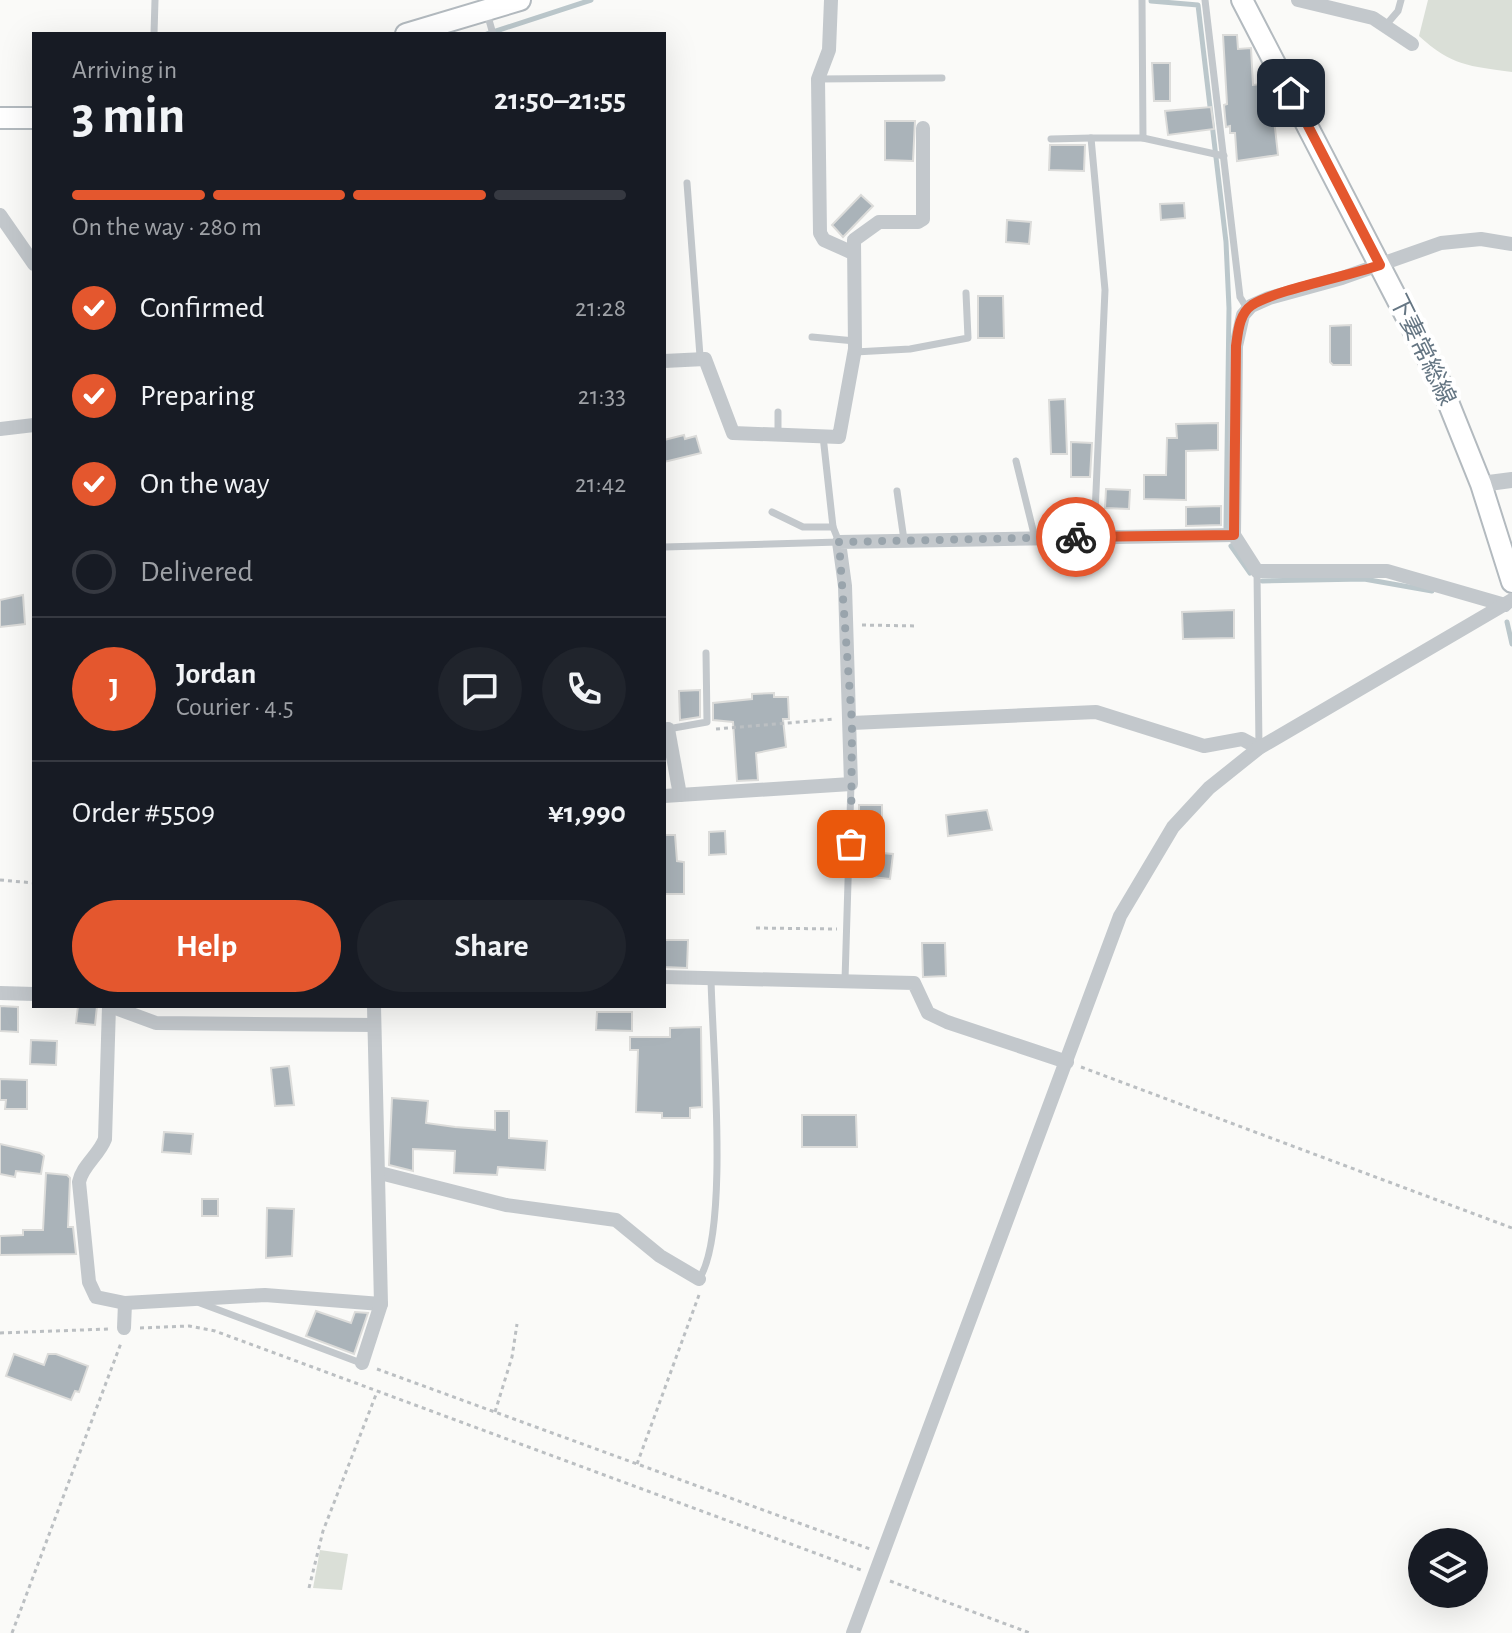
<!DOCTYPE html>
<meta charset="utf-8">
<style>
body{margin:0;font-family:"Alegreya Sans","Noto Sans JP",sans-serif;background:#20242c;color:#f1f3f6;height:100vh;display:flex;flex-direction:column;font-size:30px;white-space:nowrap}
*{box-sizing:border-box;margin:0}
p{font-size:26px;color:#9ea1a6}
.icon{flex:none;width:44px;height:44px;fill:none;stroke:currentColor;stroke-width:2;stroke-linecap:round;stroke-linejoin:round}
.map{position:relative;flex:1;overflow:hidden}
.sheet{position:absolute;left:32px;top:32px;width:634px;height:976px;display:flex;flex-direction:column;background:#171b24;border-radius:0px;box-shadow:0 8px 32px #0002}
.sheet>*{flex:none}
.tools{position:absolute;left:1408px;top:1528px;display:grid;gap:16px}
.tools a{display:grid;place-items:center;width:80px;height:80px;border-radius:50%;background:#171b24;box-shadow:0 8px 32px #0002;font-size:40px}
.pin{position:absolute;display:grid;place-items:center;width:68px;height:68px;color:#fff;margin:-34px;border-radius:16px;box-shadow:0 4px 12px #0006}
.courier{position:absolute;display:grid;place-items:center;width:80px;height:80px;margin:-40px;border:6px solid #e4572e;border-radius:50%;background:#fff;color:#222;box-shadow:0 2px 10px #0007}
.headline em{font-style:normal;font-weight:600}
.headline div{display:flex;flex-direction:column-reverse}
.headline{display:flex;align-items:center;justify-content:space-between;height:136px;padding:0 40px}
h1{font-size:52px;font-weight:600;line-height:60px}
.bar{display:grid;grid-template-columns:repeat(4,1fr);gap:12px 8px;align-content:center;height:96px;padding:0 40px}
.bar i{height:10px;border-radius:6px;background:#363941}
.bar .on{background:#e4572e}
.bar p{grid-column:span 4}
.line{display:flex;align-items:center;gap:20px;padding:0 40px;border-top:2px solid #363941}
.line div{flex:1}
.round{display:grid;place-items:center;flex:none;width:84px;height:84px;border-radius:42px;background:#20242c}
ol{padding:0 40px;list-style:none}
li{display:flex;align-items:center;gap:24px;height:88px}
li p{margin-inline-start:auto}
li .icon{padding:8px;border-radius:50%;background:#e4572e;color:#fff;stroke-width:4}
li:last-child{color:#9ea1a6}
li i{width:44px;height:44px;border:4px solid #363941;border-radius:50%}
.button{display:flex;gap:16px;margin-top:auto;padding:16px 40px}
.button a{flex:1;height:92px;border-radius:48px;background:#e4572e;color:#fff;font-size:32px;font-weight:600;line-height:92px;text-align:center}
.button a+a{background:#20242c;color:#f1f3f6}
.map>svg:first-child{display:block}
.green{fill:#dadfd7}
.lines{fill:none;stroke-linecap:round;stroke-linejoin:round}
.stream{stroke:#bbc7cb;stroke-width:5}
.building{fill:#aab3b9;stroke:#dcdcda;stroke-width:2}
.secondary-casing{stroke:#b3babf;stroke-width:24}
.path{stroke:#bbbfc2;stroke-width:3;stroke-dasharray:4 4;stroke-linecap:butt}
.service{stroke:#c3c8cc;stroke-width:7}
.minor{stroke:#c3c8cc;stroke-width:14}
.tertiary{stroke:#c3c8cc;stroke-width:16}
.secondary{stroke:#fff;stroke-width:20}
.done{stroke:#99a4ac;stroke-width:8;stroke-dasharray:0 14.4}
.route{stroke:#e4572e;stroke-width:10}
.labels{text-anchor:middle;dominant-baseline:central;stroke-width:8;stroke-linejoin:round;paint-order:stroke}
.street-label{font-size:24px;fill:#657683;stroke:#fff}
</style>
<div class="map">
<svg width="1512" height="1633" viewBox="0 0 1512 1633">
<rect width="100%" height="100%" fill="#fafaf8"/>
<g class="green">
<path d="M1428,0H1512V72C1469,66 1452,66 1419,36Z"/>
<polygon points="320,1550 348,1554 342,1590 313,1588"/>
</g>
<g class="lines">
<g class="stream">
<polyline points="1151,1 1198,5 1226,242 1229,308 1226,528"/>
<polyline points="487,34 591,0"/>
<polyline points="1231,546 1250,573"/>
<polyline points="1262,581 1364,579 1432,591"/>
<polyline points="1507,622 1512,644"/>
</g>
</g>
<g class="building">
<polygon points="1223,35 1237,35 1238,49 1251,48 1253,85 1270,83 1278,155 1237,161 1235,133 1230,133 1230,126 1226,127 1224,105 1227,104"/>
<polygon points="1152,63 1170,63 1170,101 1154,101"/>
<polygon points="1211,107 1214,129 1168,135 1165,111"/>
<polygon points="885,121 915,121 913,161 885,160"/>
<polygon points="1050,145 1085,145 1084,171 1049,170"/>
<polygon points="861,195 873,206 843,237 832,225"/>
<polygon points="1184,203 1185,218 1161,220 1160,204"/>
<polygon points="1007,220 1031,222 1029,244 1006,242"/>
<polygon points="978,296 1003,296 1004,338 978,338"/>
<polygon points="1351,325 1351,365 1333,365 1330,362 1330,326"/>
<polygon points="1065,399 1067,454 1051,454 1049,400"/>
<polygon points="1218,423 1218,450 1186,451 1186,500 1144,499 1144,475 1166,475 1167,438 1177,438 1176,424"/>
<polygon points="684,435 685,439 696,436 701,453 664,462 664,440"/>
<polygon points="1071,442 1092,443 1090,477 1071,477"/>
<polygon points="1106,489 1130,490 1129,509 1105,508"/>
<polygon points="1221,506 1221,525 1186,526 1186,507"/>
<polygon points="23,595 25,624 0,627 0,600"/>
<polygon points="1234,610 1234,638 1183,639 1182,612"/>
<polygon points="700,690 700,717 680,720 679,691"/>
<polygon points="774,693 774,697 788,697 789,719 783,719 786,747 756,753 758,780 737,781 733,722 713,720 713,703 752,699 752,694"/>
<polygon points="859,805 882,805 882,853 893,854 890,879 862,876 867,836 859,836"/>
<polygon points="987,810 992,830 948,836 946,815"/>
<polygon points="725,831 726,854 709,855 709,832"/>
<polygon points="664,835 675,835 677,861 684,862 684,894 664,894"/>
<polygon points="664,940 688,940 687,968 664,967"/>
<polygon points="922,943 945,943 946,976 923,977"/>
<polygon points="0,1006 18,1007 18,1032 0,1031"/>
<polygon points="78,1006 97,1006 95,1025 76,1023"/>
<polygon points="597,1012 632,1012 632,1031 596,1030"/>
<polygon points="701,1027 702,1107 690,1108 690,1118 662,1118 662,1113 636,1112 638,1050 630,1050 630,1037 670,1037 670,1028"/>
<polygon points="31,1040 57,1041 56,1065 30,1064"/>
<polygon points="289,1066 294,1105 275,1106 271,1068"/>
<polygon points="0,1079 27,1080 27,1109 5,1109 6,1100 0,1100"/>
<polygon points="392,1098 428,1101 426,1123 455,1127 495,1130 495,1111 509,1111 509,1138 547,1141 545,1170 498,1167 497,1175 454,1173 455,1151 413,1149 413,1171 389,1165"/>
<polygon points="802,1115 856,1115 857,1147 802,1147"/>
<polygon points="164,1132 193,1134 191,1154 162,1152"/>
<polygon points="0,1144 40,1153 44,1156 41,1174 16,1171 15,1177 0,1174"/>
<polygon points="46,1173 67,1175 70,1178 68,1227 73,1227 76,1254 0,1255 0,1236 23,1235 23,1230 43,1230"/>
<rect x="202" y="1199" width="16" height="17"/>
<polygon points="267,1208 294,1209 292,1256 266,1258"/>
<polygon points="316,1311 351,1323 355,1312 368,1313 354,1354 306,1336"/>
<polygon points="14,1354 44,1365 48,1354 56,1354 88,1366 79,1392 75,1391 71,1400 6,1376"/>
</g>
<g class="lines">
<g class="secondary-casing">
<g id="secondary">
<polyline points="1242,0 1440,382 1481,484 1512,582"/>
<polyline points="406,34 520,0"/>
<polyline points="0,118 34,118"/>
</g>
</g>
<g class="path">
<polyline points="862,625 918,626"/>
<polyline points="716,729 835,719"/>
<polyline points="0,880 34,883"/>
<polyline points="756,928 837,929"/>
<polyline points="1081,1067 1512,1228"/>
<polyline points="140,1328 189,1326 215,1331 861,1570"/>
<polyline points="0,1333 108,1329"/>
<polyline points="377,1369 870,1549"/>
<polyline points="495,1412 512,1357 517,1324"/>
<polyline points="637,1464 699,1295"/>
<polyline points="890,1581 1030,1633"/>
<polyline points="309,1588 323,1531 377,1392"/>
<polyline points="12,1633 121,1343"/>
</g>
<g class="service">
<polyline points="1142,0 1143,138"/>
<polyline points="1205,0 1240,297 1248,310"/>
<polyline points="487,13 493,34"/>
<polyline points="1386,25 1398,11 1401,0"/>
<polyline points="154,34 155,0"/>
<polyline points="818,79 942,78"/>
<polyline points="1051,139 1091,138"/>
<polyline points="687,183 700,356"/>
<polyline points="812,337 855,341"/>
<polyline points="855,352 910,349 968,338 966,293"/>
<polyline points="778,412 778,434"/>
<polyline points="1016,461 1035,538"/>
<polyline points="897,491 904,540"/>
<polyline points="772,512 803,527 833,527"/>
<polyline points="1094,536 1105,290 1091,138 1143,138 1224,156"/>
<polyline points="664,547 839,542 833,527 823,436"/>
<polyline points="1257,571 1259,748"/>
<polyline points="668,729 707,722 706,653"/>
<polyline points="845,980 851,784"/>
<path d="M699,1279C730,1233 712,1042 711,978"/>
<polyline points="200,1303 361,1363"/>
</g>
<g class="minor">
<polyline points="831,0 829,50 818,79 820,233 824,240 853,253"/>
<polyline points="1298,0 1373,18 1412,44"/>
<polyline points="0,215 34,264"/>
<polyline points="664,361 705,359 733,433 839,437 855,349 854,240 879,222 918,222 923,219 923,128"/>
<polyline points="0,429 34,425"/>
<polyline points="1505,605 1387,571 1257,571 1234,535 1236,346 1243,315 1251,306 1269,298 1342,278 1441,243 1481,239 1512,244"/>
<polyline points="852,723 1096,712 1204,746 1242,739 1259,748"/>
<polyline points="668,729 680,795"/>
<polyline points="664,796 851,784 845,586 839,542 1234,535"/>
<polyline points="664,977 914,983 928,1013 947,1022 1067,1062"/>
<polyline points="0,993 34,994"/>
<path d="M109,1006L105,1139C99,1155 82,1166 79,1182L89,1282L96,1297L125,1303L265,1295L381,1304"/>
<polyline points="110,1006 156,1023 374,1025"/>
<polyline points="380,1173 506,1205 616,1220 660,1256 699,1279"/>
<polyline points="124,1328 125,1303"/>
<polyline points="362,1363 381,1304 374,1006"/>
<polyline points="853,1633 1120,916 1173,827 1209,788 1259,748 1512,600"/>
</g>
<polyline class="tertiary" points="1481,484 1512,480"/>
<use href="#secondary" class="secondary"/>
</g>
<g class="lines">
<polyline class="done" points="851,844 852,723 839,542 1076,537"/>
<path class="route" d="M1076,537L1234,535L1236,346C1238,332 1239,314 1252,305C1275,290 1349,276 1380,265L1291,93"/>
</g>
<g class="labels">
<g class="street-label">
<text transform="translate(1422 350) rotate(64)">下妻常総線</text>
</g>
</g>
</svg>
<div class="tools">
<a><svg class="icon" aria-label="layers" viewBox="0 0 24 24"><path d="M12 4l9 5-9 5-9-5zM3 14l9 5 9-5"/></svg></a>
</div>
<div class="pin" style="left:851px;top:844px;background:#ea580c"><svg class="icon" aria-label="bag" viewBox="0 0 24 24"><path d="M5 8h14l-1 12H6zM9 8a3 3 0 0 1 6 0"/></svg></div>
<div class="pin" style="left:1291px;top:93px;background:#1f2937"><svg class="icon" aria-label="home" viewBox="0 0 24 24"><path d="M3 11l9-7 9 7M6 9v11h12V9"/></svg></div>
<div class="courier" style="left:1076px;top:537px"><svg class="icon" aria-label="bike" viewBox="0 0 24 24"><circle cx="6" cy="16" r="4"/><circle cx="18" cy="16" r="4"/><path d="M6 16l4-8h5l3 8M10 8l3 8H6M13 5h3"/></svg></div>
<section class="sheet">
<div class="headline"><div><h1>3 min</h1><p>Arriving in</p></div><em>21:50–21:55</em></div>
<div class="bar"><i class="on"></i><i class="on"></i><i class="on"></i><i></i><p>On the way · 280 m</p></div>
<ol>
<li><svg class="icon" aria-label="check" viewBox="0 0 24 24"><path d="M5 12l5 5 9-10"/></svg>Confirmed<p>21:28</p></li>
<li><svg class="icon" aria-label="check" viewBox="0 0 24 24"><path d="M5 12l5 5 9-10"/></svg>Preparing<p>21:33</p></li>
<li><svg class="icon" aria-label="check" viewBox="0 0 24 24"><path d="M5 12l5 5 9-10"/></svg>On the way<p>21:42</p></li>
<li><i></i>Delivered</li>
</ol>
<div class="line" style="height:144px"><b class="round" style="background:#e4572e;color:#fff">J</b><div><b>Jordan</b><p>Courier · 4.5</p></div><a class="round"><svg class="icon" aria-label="chat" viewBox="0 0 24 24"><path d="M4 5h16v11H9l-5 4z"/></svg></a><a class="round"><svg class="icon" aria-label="phone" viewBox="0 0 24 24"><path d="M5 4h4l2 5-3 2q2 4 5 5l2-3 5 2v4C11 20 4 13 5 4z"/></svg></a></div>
<div class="line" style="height:104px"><div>Order #5509</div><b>¥1,990</b></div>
<div class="button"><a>Help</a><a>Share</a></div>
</section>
</div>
